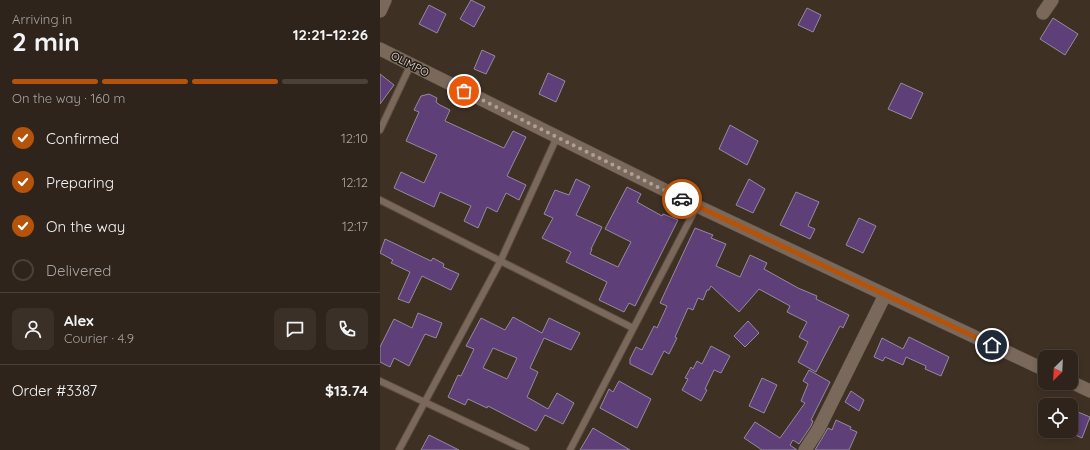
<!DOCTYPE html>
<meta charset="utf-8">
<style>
body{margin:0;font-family:Quicksand,sans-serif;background:#3b3028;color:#f1f3f6;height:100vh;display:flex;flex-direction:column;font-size:15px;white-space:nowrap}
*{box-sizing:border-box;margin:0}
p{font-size:13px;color:#a7a4a3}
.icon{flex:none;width:22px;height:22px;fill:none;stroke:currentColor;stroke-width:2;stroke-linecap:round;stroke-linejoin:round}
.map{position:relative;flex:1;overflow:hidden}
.drawer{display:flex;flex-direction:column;background:#2f241b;width:380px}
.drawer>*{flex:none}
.needle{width:26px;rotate:204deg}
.buttons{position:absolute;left:658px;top:350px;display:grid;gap:8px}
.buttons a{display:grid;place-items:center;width:40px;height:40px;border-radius:8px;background:#2f241b;box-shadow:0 2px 6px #0003,0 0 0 1px #4a413a;font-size:20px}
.pin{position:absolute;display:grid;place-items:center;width:34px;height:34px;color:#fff;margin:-17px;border:2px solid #fff;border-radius:50%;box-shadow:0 1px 4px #0007}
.courier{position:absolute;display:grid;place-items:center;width:40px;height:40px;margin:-20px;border:3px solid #b45309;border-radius:50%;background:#fff;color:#222;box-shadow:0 1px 5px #0007}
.head em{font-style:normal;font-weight:700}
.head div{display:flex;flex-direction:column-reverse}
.head{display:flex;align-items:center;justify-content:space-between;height:68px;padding:0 12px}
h1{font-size:26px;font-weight:700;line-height:30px}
.bar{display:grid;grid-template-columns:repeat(4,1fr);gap:6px 4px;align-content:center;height:48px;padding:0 12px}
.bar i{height:5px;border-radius:3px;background:#4a413a}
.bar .on{background:#b45309}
.bar p{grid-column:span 4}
.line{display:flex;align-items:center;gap:10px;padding:0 12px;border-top:1px solid #4a413a}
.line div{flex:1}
.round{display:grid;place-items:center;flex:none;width:42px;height:42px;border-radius:8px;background:#3b3028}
ol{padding:0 12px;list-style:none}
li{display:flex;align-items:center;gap:12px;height:44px}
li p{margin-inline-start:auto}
li .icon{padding:4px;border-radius:50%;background:#b45309;color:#fff;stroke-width:4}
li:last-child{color:#a7a4a3}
li i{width:22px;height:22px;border:2px solid #4a413a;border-radius:50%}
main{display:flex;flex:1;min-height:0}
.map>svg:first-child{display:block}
.building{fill:#5e3f78;stroke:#948a9e;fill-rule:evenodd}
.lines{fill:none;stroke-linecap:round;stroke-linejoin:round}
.lane-casing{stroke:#5c4f44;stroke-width:8}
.street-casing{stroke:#5c4f44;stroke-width:14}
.lane{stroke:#7a695b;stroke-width:6}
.street{stroke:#7a695b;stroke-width:13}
.done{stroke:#aca097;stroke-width:4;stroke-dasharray:0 7.2}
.route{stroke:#b45309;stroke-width:5}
.labels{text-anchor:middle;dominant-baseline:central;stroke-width:3;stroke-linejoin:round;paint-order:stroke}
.street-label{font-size:11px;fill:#e7ddd5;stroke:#211a14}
</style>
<main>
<section class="drawer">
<div class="head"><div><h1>2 min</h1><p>Arriving in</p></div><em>12:21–12:26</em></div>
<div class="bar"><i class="on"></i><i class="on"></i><i class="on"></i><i></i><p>On the way · 160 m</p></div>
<ol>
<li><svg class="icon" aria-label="check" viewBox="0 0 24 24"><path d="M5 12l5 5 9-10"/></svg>Confirmed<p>12:10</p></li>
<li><svg class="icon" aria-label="check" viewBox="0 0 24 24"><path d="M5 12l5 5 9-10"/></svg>Preparing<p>12:12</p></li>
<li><svg class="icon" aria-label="check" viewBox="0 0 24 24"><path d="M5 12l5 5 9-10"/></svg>On the way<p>12:17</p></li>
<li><i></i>Delivered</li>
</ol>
<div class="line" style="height:72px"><a class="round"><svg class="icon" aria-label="person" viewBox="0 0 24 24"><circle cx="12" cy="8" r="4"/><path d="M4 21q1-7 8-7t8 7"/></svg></a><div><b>Alex</b><p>Courier · 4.9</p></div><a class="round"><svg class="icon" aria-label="chat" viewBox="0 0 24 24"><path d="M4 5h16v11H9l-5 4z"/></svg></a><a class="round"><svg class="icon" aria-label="phone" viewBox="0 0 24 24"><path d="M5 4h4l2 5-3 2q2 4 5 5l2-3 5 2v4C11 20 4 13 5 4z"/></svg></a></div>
<div class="line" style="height:52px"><div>Order #3387</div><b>$13.74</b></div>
</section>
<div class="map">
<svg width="710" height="450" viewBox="0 0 710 450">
<rect width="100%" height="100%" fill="#3f3024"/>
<g class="building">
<polygon points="91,0 105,7 94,27 80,19"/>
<polygon points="49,5 66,14 57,33 39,24"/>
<polygon points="427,8 441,15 433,32 418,25"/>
<polygon points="673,18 698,34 685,55 660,39"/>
<polygon points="102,50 115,56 106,74 94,69"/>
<polygon points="168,73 185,81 176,102 159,94"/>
<polygon points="0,74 14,85 0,104"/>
<polygon points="521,83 543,93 531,119 508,109"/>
<polygon points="49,94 57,98 56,102 60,105 70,110 65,121 124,148 133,131 146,137 127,176 146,185 139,200 126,193 117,212 107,207 98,228 84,221 91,206 60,192 54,207 14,188 21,172 44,183 57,155 26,141 39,112 34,110 41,96"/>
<polygon points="350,125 378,141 367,165 339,149"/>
<polygon points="196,179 210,186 196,215 222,227 211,249 212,249 210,254 238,267 251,242 225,229 247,187 261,194 257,202 282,216 283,214 298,220 255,306 249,303 244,312 219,300 227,282 186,262 191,252 162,238 173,218 164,214 175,190 189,195"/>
<polygon points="369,179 385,189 373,213 356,205"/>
<polygon points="416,192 439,202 428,226 435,229 430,239 400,225"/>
<polygon points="479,218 496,226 483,253 466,245"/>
<polygon points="315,228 333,235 331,238 346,244 336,266 360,277 370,255 387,263 384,269 418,288 437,296 436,299 469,315 463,328 460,326 436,372 418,362 428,342 419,337 427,322 407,312 410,306 379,289 359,312 331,286 329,290 327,290 323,300 318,298 313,310 308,308 295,337 297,338 289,354 284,351 272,375 250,364 250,359 256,347 262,350 274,326 277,328 287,306 280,303"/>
<polygon points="5,239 51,261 53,258 64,264 63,267 79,274 71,290 42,276 29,303 18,299 30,272 11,263 13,260 0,253"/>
<polygon points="38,313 62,323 56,338 45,334 29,366 14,358 10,367 0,362 0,347 14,319 32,328"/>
<path d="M133,317L162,333L169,318L200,333L191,350L164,338L150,368L158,372L147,397L168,409L177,393L194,403L183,424L165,415L156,431L108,406L107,408L88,399L85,405L68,397L78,375L81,376L94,349L86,346L101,318L125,330ZM113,348L137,358L127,379L103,368Z"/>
<polygon points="368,321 379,333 365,347 354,336"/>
<polygon points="529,337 569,357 561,376 545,369 546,366 526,357 523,365 505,357 503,361 494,357 502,338 523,349"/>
<polygon points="331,346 350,356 341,373 334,370 325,389 327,390 321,401 302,390 308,379 305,378 311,367 313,369 317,361 322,364"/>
<polygon points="429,370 450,382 431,420 433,421 431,426 419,444 413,440 410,445 417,450 382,450 364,438 375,422 400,438 425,403 421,401 428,384 423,381"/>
<polygon points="382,378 397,385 384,413 369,406"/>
<polygon points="239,381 271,399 257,428 220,408 229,389 233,392"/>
<polygon points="471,391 484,400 479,411 465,402"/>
<polygon points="691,409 710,417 702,438 691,433"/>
<polygon points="456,420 471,427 470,429 477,432 469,450 435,450 448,428 452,430"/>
<polygon points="213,428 250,450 200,450"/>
<polygon points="49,435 79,450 41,450"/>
</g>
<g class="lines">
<g class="lane-casing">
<g id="lane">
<polyline points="0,130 31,64"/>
<polyline points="0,200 253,328"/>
<polyline points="0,381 146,450"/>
<polyline points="19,450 120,262 177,137"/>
<polyline points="190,450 317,206"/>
</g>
</g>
<g class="street-casing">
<g id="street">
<polyline points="0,11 5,0"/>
<polyline points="663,13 672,0"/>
<polyline points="0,49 317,206 665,370"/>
<polyline points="691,382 710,391"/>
<polyline points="425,450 438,430 505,295"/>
</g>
</g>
<use href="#lane" class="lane"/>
<use href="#street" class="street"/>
</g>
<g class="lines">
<polyline class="done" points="84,91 302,199"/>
<polyline class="route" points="302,199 612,345"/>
</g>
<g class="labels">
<g class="street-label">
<text transform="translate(30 64) rotate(27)">OLIMPO</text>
</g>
</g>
</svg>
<div class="buttons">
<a><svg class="needle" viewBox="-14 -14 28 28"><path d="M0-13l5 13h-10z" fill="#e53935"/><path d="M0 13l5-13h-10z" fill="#a7a4a3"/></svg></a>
<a><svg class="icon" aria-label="locate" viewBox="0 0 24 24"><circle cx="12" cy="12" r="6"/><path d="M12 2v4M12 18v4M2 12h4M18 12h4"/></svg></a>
</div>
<div class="pin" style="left:84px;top:91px;background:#ea580c"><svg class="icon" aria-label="bag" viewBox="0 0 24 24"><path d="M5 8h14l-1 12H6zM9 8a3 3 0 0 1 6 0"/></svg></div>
<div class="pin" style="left:612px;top:345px;background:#1f2937"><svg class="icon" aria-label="home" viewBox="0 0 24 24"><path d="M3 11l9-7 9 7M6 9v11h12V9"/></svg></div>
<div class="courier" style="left:302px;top:199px"><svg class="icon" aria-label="car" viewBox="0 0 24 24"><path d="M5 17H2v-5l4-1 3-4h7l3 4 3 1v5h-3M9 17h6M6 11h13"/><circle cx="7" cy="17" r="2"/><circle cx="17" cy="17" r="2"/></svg></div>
</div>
</main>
